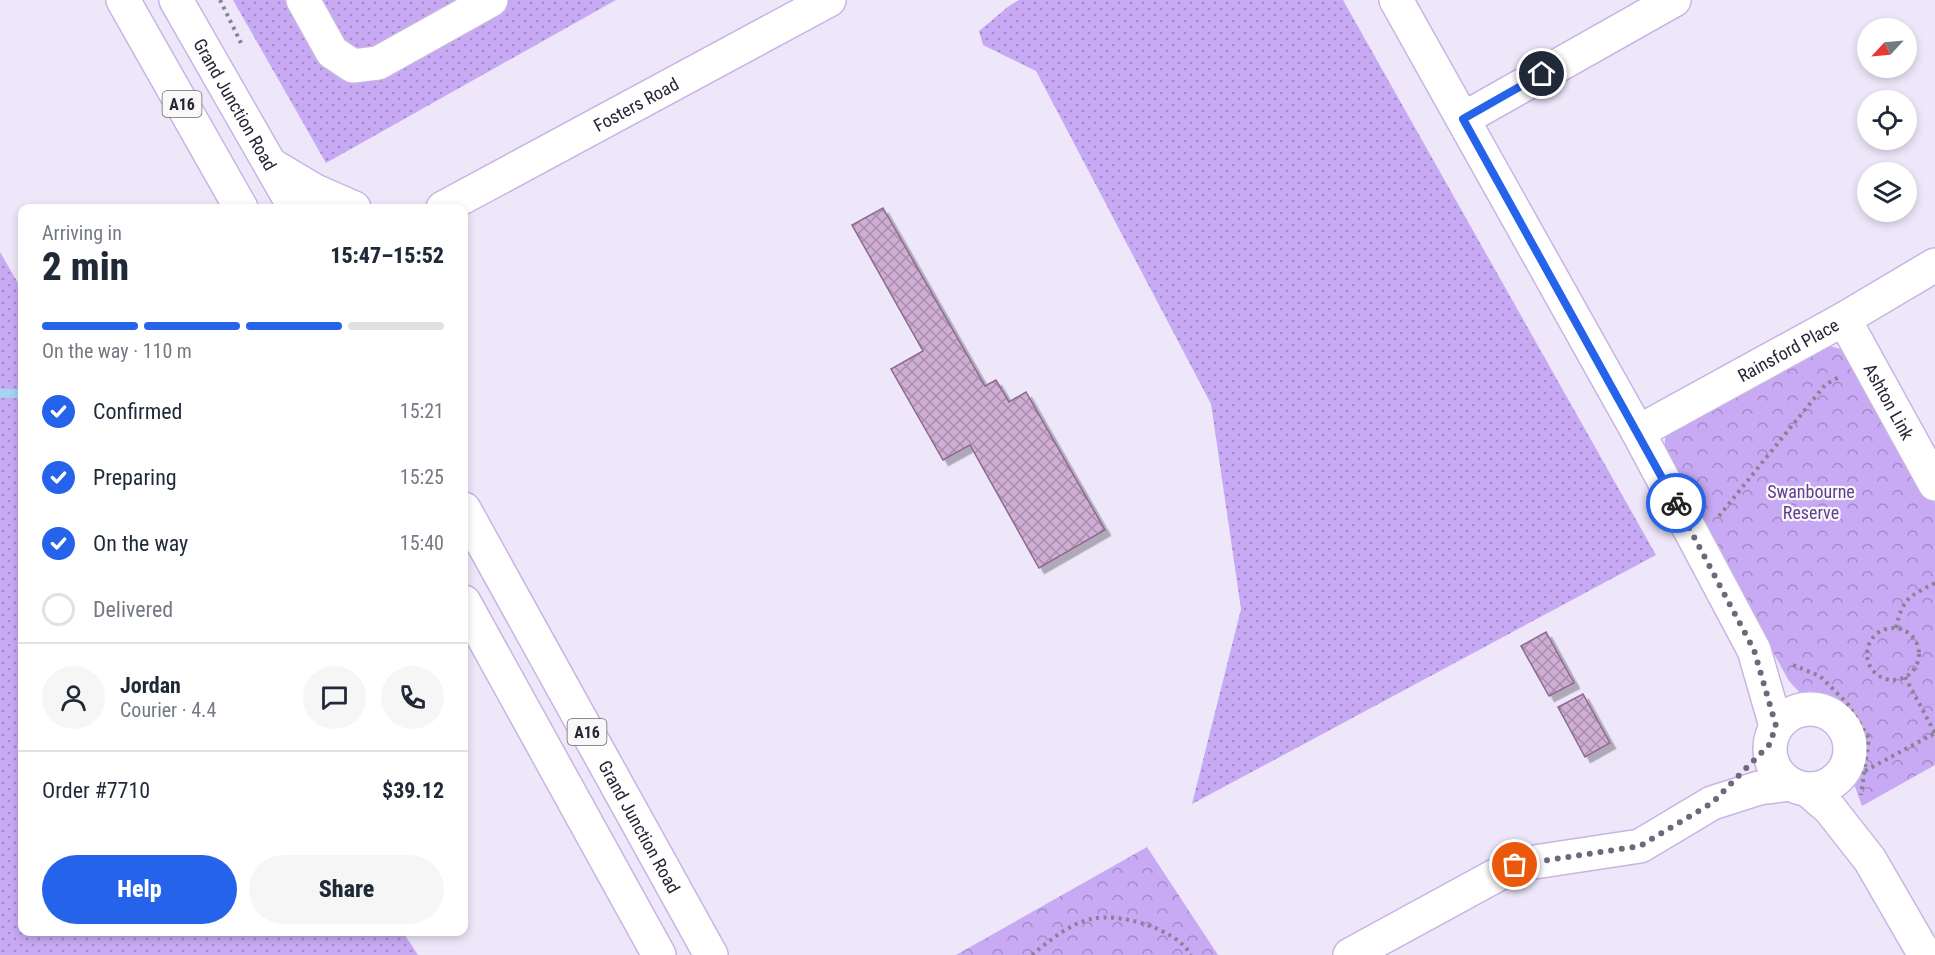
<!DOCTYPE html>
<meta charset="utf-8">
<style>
body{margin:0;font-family:"Roboto Condensed",sans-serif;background:#f6f6f7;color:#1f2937;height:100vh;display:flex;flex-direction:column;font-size:22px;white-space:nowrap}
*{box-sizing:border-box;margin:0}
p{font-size:20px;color:#747a83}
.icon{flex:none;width:33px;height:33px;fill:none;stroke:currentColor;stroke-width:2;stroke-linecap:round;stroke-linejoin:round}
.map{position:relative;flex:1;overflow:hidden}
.drawer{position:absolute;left:18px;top:204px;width:450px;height:732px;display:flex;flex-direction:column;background:#fff;border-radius:12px;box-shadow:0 3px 9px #0003}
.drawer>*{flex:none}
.needle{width:39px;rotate:244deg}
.fabs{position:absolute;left:1857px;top:18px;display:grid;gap:12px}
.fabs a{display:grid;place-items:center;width:60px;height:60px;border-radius:50%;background:#fff;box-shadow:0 3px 9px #0003;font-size:30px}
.pin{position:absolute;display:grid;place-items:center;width:51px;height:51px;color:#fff;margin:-26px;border:3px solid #fff;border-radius:50%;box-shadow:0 2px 6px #0007}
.courier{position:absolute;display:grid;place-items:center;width:60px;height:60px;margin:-30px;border:4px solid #2563eb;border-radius:50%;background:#fff;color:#222;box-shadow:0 2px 8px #0007}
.summary em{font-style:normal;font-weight:800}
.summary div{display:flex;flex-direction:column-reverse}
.summary{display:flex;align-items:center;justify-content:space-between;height:102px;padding:0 24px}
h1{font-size:39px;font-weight:800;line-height:45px}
.bar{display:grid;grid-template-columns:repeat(4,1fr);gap:9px 6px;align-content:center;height:72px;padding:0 24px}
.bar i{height:8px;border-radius:4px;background:#e0e1e3}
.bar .on{background:#2563eb}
.bar p{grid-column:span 4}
.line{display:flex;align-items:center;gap:15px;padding:0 24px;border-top:2px solid #e0e1e3}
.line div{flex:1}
.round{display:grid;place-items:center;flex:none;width:63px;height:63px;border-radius:32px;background:#f6f6f7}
ol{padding:0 24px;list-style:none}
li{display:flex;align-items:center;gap:18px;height:66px}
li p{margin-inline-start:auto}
li .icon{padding:6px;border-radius:50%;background:#2563eb;color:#fff;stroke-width:4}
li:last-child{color:#747a83}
li i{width:33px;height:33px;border:3px solid #e0e1e3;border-radius:50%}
.primary-button{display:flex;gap:12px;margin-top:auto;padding:12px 24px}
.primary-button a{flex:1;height:69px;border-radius:36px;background:#2563eb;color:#fff;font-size:24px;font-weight:800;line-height:69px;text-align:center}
.primary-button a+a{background:#f6f6f7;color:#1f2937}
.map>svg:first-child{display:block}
.grass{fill:url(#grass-dots)}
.forest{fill:url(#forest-crowns)}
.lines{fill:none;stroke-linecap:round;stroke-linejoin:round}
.stream{stroke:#a7d3f5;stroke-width:9}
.building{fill:url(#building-cross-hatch);stroke:#8a6a8e;stroke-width:1.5;filter:url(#shadow)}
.minor-casing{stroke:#c7b5e2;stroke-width:36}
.secondary-casing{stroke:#c7b5e2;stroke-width:36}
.trunk-casing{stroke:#c7b5e2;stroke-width:36}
.path{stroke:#898293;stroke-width:4;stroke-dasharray:3 4.5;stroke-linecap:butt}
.minor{stroke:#fff;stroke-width:33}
.secondary{stroke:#fff;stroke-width:33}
.trunk{stroke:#fff;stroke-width:33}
.done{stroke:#6f687a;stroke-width:6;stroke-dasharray:0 10.8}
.route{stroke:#2563eb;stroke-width:8}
.labels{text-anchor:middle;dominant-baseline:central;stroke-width:4.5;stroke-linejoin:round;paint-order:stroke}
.shield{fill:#f8f8f8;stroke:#686470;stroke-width:1.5}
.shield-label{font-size:16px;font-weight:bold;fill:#2b2435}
.street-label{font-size:18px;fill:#2b2435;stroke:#f8f8f8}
.park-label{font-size:18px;fill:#643b93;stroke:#f8f8f8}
</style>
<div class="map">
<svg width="1935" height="955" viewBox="0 0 1935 955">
<defs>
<pattern id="grass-dots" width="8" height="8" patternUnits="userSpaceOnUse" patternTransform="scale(1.5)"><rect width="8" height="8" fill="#c8aaf4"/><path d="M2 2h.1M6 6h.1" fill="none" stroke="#a38ac6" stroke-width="1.8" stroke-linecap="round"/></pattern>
<pattern id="forest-crowns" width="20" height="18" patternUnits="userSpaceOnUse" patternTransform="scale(1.5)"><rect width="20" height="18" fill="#c8aaf4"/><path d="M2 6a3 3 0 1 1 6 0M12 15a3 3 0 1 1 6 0" fill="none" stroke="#a38ac6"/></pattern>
<pattern id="building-cross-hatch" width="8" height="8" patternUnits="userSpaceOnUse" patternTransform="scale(1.5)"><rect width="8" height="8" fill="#cfadd4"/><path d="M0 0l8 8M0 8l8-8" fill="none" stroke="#a88dad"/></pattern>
<filter id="shadow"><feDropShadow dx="5.5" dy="5.5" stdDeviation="0" flood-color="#0004"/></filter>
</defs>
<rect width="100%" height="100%" fill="#eee7fa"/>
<g class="grass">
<polygon points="233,0 616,0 326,163"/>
<polygon points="1019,0 1343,0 1656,555 1192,804 1241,609 1211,404 1036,71 983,45 979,31 1009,6"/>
<polygon points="0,252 22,290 22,932 403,932 418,955 0,955"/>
</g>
<g class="forest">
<path d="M1827,345L1847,351L1862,370L1935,503V765L1862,806L1854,784L1860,741L1854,725L1844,710L1837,705L1801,694L1789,681L1672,471C1666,458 1663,448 1666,434Z"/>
<polygon points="1147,847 1218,955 956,955"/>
</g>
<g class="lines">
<polyline class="stream" points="0,393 22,394"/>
</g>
<g class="building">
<polygon points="883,208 985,386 996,380 1009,402 1026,392 1105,530 1039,568 970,445 943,460 891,369 923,351 852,225"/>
<polygon points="1546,632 1574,683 1549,696 1521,646"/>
<polygon points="1583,694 1610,743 1585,757 1558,707"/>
</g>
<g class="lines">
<g class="minor-casing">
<g id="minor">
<polyline points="303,0 332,52 353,66 378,63 491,0"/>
<polyline points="1396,0 1638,432 1754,650 1776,726"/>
<polyline points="1463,119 1674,0"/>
<path id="s1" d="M1844,319L1935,484"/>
<path id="s2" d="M1638,432L1844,319L1935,265"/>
<circle cx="1810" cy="749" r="40"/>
<polyline points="1808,790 1830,809 1870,860 1925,955"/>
<polyline points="1350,955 1515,865 1640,846 1712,803 1759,788 1790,784"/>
</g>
</g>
<g class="secondary-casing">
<g id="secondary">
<path id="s3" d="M443,208L829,0"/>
</g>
</g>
<g class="trunk-casing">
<g id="trunk">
<polyline points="123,0 241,208"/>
<path id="s4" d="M176,0L295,208"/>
<polyline points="273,166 315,191 354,208"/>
<path id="s5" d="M464,509L711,955"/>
<polyline points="464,602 659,955"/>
</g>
</g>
<g class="path">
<polyline points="220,0 241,43"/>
<polyline points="1719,516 1825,385 1839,377"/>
<path d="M1896,628C1903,598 1908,597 1935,583"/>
<circle cx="1893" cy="654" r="26"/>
<polyline points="1793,665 1820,676 1847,703 1869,738 1861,795"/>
<polyline points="1905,677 1935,733"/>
<polyline points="1865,771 1935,733"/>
<path d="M1032,955C1049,941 1069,924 1091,919C1119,912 1177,929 1191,955"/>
</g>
<use href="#minor" class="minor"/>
<use href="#secondary" class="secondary"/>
<use href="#trunk" class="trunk"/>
</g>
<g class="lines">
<polyline class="done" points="1515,865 1640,846 1712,803 1769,745 1776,726 1754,650 1676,503"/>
<polyline class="route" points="1542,74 1463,119 1676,503"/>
</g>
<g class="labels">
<g class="shield">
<rect x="162.5" y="91" width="39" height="26" rx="4.5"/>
<rect x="567.5" y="719" width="39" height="26" rx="4.5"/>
</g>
<g class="shield-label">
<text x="182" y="104">A16</text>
<text x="587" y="732">A16</text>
</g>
<g class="street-label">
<text stroke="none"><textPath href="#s4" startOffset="120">Grand Junction Road</textPath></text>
<text stroke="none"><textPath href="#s3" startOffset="219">Fosters Road</textPath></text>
<text stroke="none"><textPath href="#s2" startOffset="171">Rainsford Place</textPath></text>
<text stroke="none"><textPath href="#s1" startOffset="94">Ashton Link</textPath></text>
<text stroke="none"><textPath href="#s5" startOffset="363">Grand Junction Road</textPath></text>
</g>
<g class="park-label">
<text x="1811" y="491">Swanbourne<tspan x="1811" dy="21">Reserve</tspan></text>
</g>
</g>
</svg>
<div class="fabs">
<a><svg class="needle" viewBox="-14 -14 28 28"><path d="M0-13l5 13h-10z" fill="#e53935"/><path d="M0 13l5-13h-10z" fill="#747a83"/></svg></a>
<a><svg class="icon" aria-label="locate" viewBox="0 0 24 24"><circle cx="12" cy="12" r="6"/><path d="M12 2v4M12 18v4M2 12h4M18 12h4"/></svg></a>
<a><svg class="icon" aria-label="layers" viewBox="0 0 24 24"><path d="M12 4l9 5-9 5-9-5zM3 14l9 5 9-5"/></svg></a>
</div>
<div class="pin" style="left:1515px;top:865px;background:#ea580c"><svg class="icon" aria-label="bag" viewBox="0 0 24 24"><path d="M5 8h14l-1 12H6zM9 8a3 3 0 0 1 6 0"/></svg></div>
<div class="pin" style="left:1542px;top:74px;background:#1f2937"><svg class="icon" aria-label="home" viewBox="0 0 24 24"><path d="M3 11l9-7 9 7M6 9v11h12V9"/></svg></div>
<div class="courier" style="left:1676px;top:503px"><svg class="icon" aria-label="bike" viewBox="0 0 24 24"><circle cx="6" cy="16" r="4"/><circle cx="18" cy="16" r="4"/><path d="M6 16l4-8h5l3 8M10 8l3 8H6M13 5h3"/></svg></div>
<section class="drawer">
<div class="summary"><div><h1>2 min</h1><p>Arriving in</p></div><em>15:47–15:52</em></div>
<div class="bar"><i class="on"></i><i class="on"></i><i class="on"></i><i></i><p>On the way · 110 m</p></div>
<ol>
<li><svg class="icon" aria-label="check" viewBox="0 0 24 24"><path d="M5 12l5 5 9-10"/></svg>Confirmed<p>15:21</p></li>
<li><svg class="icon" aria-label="check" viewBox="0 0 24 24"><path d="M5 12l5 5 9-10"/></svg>Preparing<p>15:25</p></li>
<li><svg class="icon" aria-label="check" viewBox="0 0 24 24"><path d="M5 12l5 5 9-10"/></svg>On the way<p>15:40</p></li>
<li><i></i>Delivered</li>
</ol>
<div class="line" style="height:108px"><a class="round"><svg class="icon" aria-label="person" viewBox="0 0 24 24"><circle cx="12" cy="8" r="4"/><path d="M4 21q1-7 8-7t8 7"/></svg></a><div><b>Jordan</b><p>Courier · 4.4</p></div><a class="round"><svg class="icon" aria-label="chat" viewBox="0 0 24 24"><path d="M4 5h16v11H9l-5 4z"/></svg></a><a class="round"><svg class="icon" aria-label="phone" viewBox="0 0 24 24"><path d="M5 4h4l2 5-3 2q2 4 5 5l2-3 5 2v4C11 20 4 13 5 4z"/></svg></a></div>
<div class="line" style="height:78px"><div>Order #7710</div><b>$39.12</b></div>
<div class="primary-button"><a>Help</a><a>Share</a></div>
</section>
</div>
